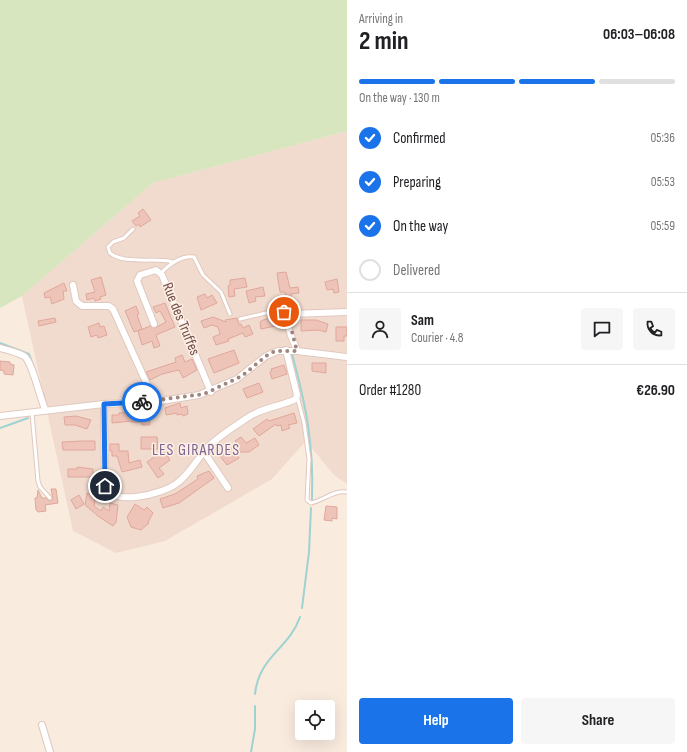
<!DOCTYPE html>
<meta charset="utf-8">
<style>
body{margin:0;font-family:"Sofia Sans Condensed",sans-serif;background:#f6f6f6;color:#202124;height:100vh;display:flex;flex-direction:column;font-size:15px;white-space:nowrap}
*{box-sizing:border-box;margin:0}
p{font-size:13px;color:#757577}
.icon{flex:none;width:22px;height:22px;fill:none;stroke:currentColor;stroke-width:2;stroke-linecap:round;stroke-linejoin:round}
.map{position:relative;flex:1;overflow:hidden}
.drawer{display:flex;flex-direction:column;background:#fff;width:340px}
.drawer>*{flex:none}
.tools{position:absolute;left:295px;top:700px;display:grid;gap:8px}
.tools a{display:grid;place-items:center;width:40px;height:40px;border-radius:4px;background:#fff;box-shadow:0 4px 16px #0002;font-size:20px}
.pin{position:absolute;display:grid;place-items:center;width:34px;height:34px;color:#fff;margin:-17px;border:2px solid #fff;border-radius:50%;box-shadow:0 1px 4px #0007}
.courier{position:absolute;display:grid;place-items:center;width:40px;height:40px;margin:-20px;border:3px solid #1a73e8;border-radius:50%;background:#fff;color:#222;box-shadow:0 1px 5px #0007}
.overview em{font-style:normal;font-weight:700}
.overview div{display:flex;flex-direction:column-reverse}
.overview{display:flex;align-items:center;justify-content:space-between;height:68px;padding:0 12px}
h1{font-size:26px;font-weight:700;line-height:30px}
.bar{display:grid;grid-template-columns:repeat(4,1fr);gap:6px 4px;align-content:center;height:48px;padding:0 12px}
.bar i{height:5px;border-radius:3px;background:#e0e0e0}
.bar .selected{background:#1a73e8}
.bar p{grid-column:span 4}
.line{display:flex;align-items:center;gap:10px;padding:0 12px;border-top:1px solid #e0e0e0}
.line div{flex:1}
.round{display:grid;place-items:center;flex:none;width:42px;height:42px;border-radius:4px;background:#f6f6f6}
ol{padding:0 12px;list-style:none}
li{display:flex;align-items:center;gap:12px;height:44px}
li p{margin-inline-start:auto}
li .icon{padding:4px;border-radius:50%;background:#1a73e8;color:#fff;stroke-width:4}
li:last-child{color:#757577}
li i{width:22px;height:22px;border:2px solid #e0e0e0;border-radius:50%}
.action{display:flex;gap:8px;margin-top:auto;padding:8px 12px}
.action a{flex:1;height:46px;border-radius:4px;background:#1a73e8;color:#fff;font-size:16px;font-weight:700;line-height:46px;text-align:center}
.action a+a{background:#f6f6f6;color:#202124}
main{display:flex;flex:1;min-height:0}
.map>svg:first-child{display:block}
.residential{fill:#f1dbce}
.green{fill:#d7e6bf}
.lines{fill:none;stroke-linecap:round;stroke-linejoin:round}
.stream{stroke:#9dd3d1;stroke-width:2}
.building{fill:#eec4b9;stroke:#e0a79a}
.lane-casing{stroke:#e0c8bf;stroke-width:5}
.street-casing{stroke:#e0c8bf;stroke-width:8}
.lane{stroke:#fff;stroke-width:3}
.street{stroke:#fff;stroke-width:6}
.done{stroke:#a0867e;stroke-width:4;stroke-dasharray:0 7.2}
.route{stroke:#1a73e8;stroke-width:5}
.labels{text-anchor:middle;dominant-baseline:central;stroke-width:3;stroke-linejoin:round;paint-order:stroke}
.street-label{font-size:15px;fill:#6f4f49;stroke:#feefe5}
.neighbourhood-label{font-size:16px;letter-spacing:1px;fill:#7a6492;stroke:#feefe5}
</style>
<main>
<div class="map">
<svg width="347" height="752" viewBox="0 0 347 752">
<rect width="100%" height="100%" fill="#faebdf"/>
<polygon class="residential" points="347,131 347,484 334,475 306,441 272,479 165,541 116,553 73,531 22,296 153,183"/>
<polygon class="green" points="0,0 347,0 347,131 153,183 22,296 0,308"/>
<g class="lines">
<g class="stream">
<polyline points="0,343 29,354 35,370"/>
<path d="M292,354C306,405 314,445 312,499"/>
<polyline points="43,393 45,400"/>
<polyline points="0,428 28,418"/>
<polyline points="302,608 309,552 311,508"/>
<path d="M255,694C259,656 289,649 300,617"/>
<polyline points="251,752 255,729 255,706"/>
</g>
</g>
<g class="building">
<polygon points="143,209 151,220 140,227 139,224 136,226 132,221 140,216 138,213"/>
<polygon points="286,272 290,288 298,287 299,293 291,294 291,297 286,298 285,292 280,292 277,273"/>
<polygon points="101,277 106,295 100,297 101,299 95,301 94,298 87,300 86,294 95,292 91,280"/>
<polygon points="245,278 247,287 234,289 235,296 229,297 228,286 230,285 230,280"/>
<polygon points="337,279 339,292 334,293 333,289 327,290 325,282"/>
<polygon points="64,283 67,291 63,291 64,299 52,304 50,297 45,298 44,293"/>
<polygon points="263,287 265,296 255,297 256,301 249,303 246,291"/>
<polygon points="205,294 207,298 212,295 217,303 201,310 197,297"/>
<polygon points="165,303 175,327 156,335 160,346 154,348 152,341 142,345 138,331 150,326 155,328 166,322 160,311 156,313 153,307"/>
<polygon points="136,306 139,314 137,315 142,329 134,332 125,311"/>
<polygon points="277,316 280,325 261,329 260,322 263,320"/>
<polygon points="213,317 226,322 225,320 237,318 239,325 241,324 243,328 249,325 253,334 245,337 243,333 228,339 229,341 216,345 213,337 220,334 218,327 212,325 204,328 201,321"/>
<polygon points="55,318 56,322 39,326 38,321"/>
<polygon points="301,320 316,320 328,324 326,332 318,330 301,331"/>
<polygon points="99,323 100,327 104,326 107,335 98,338 97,335 91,337 88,327"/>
<polygon points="336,327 347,327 347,336 344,336 344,341 336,341"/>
<polygon points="234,350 239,363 214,373 208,359"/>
<polygon points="182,355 185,362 192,359 197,370 183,378 179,370 162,374 150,380 146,372 176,362 175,358"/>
<polygon points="0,361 10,362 10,364 14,365 13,375 4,374 4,371 0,370"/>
<polygon points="312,363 326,363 326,373 312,371"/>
<polygon points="284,365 287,374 272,379 270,372 272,371 271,369"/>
<polygon points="259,383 263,392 247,398 243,389"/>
<polygon points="180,403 181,408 187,406 188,414 183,416 182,414 177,415 177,413 166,415 165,408"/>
<polygon points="149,412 150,425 142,425 142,422 132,422 132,421 112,423 112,415 119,415 119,413"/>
<polygon points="294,413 297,423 288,425 290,428 282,431 281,425 277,426 276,424 259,436 253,429 267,419 269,421"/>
<polygon points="76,416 91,420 87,429 75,425 65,425 64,417"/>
<polygon points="141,437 157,437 158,449 141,449"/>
<polygon points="241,437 246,443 255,438 259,445 249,452 235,452 239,458 227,465 220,456 238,444 235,441"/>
<polygon points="82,441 95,441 95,450 63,450 62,442"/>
<polygon points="110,444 119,444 119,451 128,451 129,463 140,460 142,467 122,472 117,456 112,456 112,451 110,451"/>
<polygon points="165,452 170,460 159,468 164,474 158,478 147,462 158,454"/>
<polygon points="77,467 93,469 93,477 68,477 68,469 77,469"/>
<polygon points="209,471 214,478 179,503 163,508 160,499 175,494 198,479 197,476"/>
<polygon points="51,489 56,489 58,503 45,505 46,511 38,512 36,510 35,498 37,498 38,490 42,498 46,498 50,501 53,499"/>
<polygon points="87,493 96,495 94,506 101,511 103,507 109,511 110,503 118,505 116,522 113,526 98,516 85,505"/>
<polygon points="79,495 84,504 76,509 71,500"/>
<polygon points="135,504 144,510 147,507 153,513 148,522 149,523 141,530 131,527 127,517"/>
<polygon points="326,506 337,507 337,519 332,518 332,521 324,520"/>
</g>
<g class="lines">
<g class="lane-casing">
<g id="lane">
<path d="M133,229L124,238L113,242L108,247L110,253C125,265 155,257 173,262"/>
<path d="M161,273C170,264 181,255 194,257L203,275L221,292L230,314"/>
<polyline points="240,319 279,310 284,312 288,319"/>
<path d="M297,396L304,423L309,459L307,500L311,503C324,500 334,490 347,492"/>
<polyline points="32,413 38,481 40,487 50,498"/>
</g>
</g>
<g class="street-casing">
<g id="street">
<polyline points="73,285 76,301 82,306 109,306 113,309 155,402"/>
<polyline points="154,324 137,281 140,275 156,270 162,275 211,392"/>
<path d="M0,348C8,350 17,352 24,356C32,361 40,398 45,409"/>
<path d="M297,351C294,341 283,323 291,314L347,312"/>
<path d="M104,404L105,484C110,508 162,494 176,484C189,475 197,459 208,447C219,436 234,427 247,418C262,407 280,407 296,399L297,395L286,350"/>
<polyline points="0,416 104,404 155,402 199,395 237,379 266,356 278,351 297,351 347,357"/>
<polyline points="204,452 228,488"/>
<polyline points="42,725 50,752"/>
</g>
</g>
<use href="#lane" class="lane"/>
<use href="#street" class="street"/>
</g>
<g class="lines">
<path class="done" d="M142,402L204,394L242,376L266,356L275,351H297C293,338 291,322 284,312"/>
<polyline class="route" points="105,486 104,404 142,402"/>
</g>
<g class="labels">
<g class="street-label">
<text transform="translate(181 319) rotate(68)">Rue des Truffes</text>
</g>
<g class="neighbourhood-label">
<text x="196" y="450">LES GIRARDES</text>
</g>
</g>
</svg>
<div class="tools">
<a><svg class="icon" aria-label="locate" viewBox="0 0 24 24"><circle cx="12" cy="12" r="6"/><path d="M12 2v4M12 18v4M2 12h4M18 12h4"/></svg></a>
</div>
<div class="pin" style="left:284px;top:312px;background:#ea580c"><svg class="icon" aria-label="bag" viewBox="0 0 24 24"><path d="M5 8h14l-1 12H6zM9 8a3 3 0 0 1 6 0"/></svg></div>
<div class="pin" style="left:105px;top:486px;background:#1f2937"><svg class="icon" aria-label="home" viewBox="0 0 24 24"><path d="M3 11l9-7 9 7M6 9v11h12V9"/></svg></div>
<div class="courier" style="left:142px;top:402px"><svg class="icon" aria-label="bike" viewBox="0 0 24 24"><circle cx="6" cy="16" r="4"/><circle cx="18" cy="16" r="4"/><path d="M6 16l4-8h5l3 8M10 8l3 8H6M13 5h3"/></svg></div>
</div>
<section class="drawer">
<div class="overview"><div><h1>2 min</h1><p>Arriving in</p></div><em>06:03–06:08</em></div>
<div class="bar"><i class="selected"></i><i class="selected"></i><i class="selected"></i><i></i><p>On the way · 130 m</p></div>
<ol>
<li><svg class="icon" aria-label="check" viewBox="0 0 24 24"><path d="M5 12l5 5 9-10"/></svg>Confirmed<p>05:36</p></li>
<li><svg class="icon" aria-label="check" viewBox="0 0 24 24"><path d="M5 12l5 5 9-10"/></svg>Preparing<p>05:53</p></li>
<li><svg class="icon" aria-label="check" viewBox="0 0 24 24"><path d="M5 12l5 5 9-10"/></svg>On the way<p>05:59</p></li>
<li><i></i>Delivered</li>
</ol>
<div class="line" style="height:72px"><a class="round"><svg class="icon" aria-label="person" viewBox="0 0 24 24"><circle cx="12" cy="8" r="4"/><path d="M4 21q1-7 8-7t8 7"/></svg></a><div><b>Sam</b><p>Courier · 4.8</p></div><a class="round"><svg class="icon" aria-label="chat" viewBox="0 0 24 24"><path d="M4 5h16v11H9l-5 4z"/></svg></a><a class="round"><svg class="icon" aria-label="phone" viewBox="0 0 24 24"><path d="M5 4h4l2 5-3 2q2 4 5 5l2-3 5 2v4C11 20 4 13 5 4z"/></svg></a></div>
<div class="line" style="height:52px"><div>Order #1280</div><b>€26.90</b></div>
<div class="action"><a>Help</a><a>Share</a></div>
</section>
</main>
